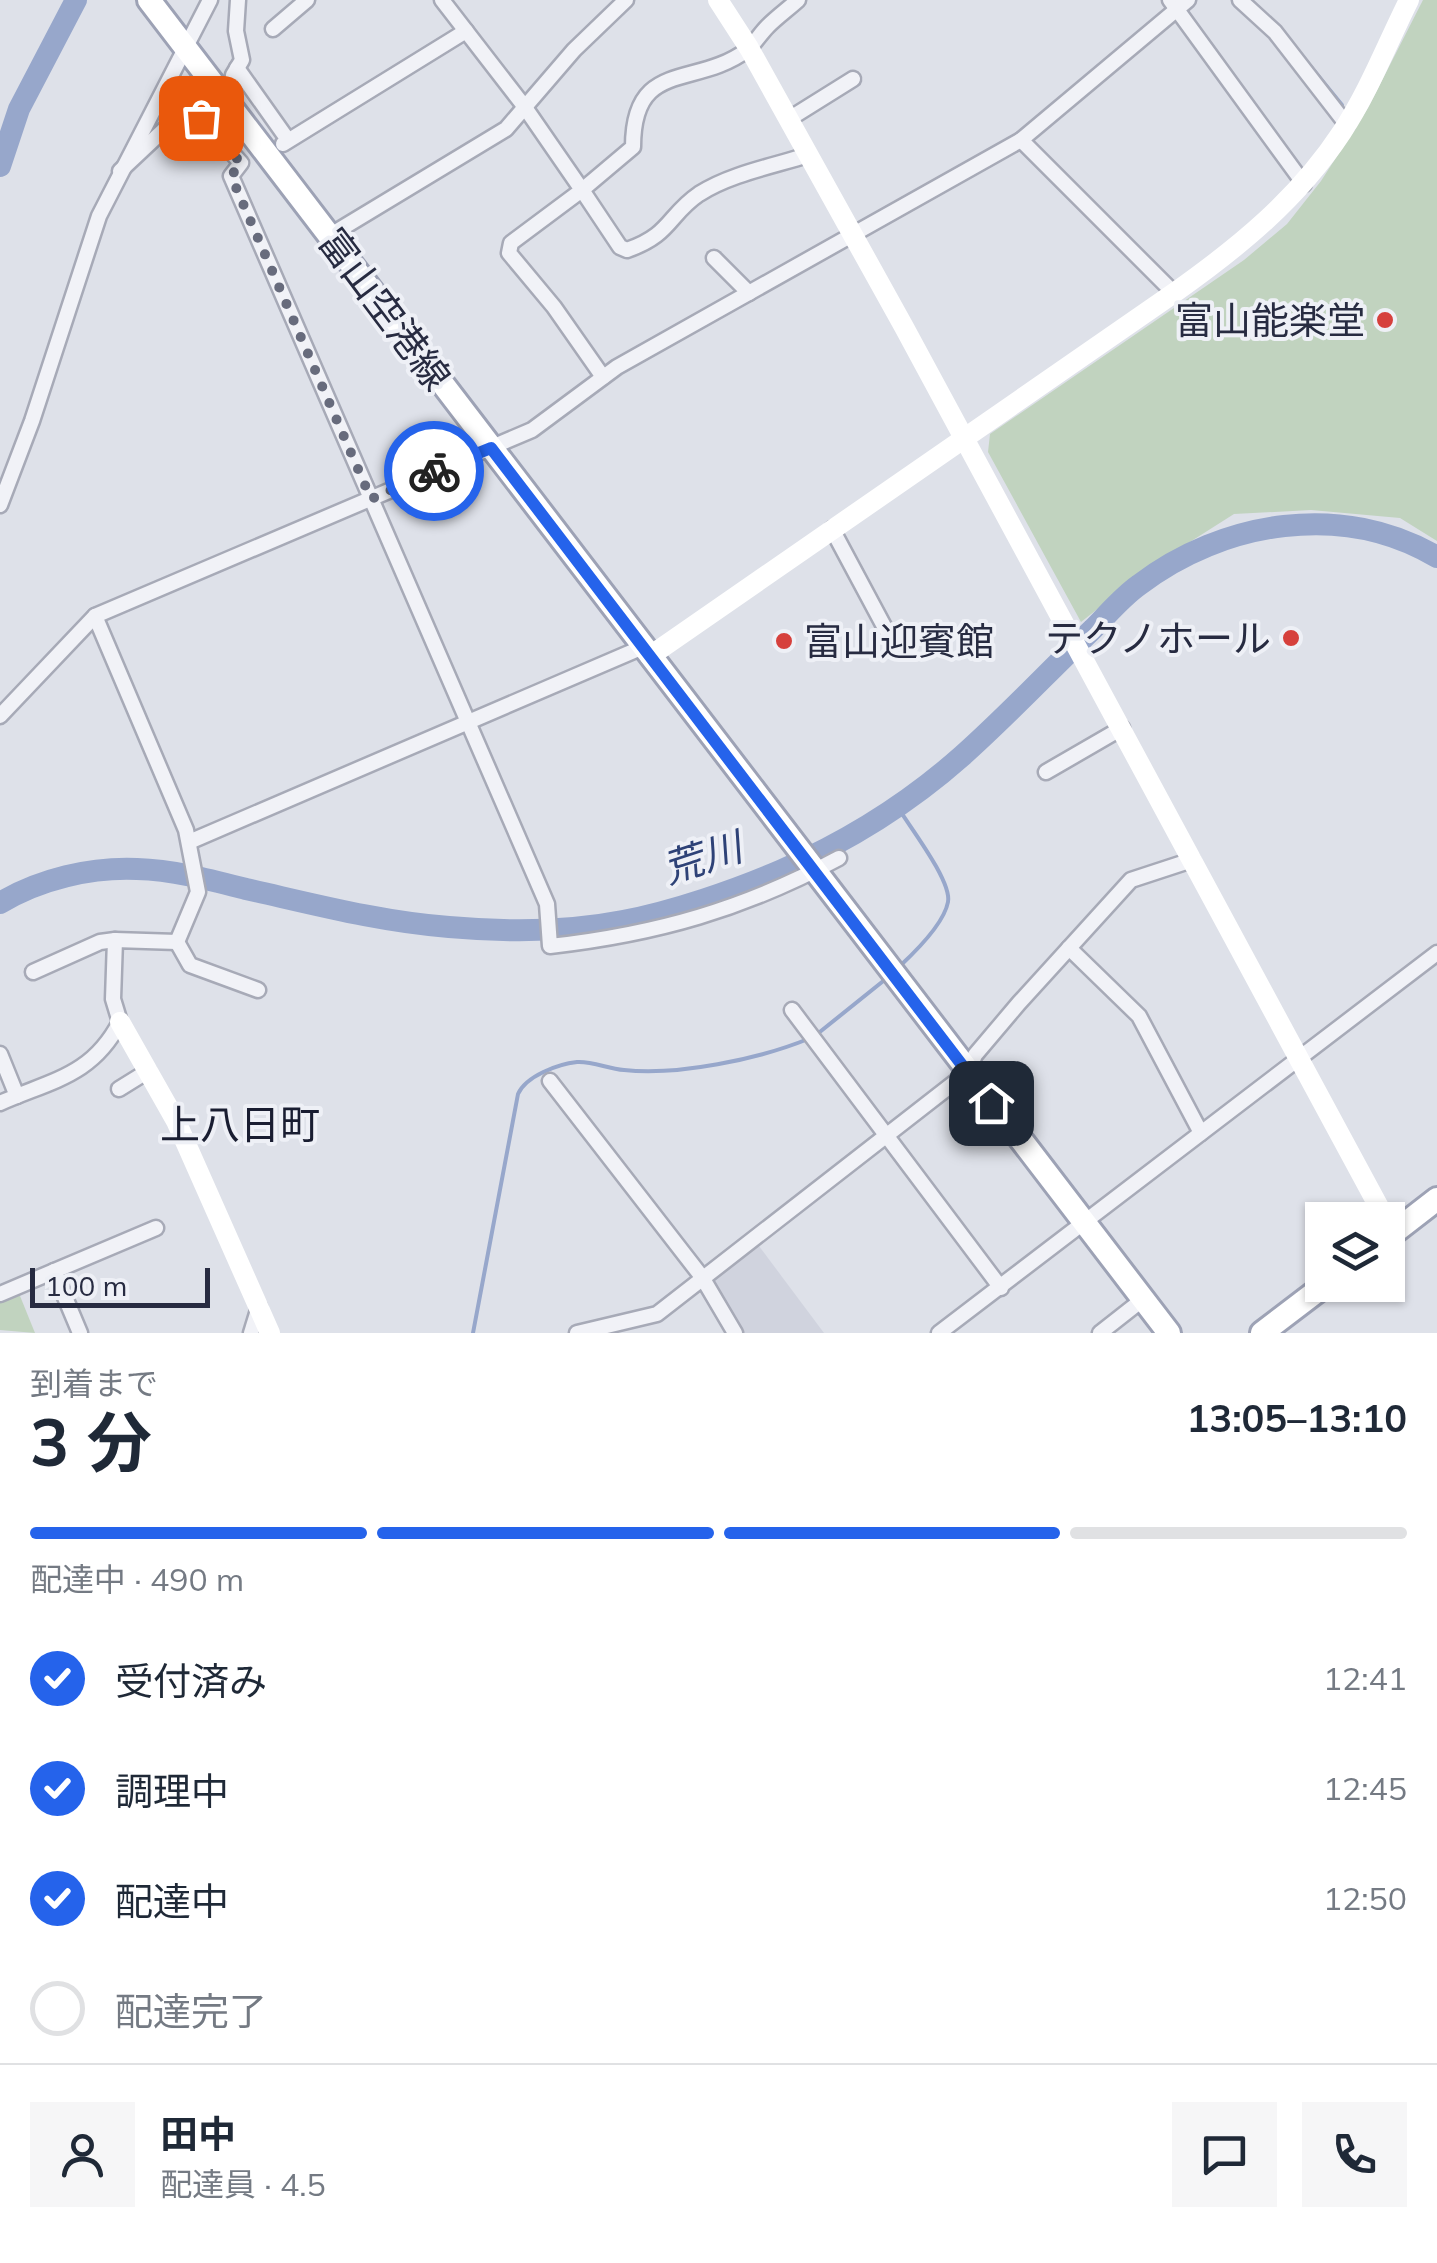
<!DOCTYPE html>
<html lang="ja">
<meta charset="utf-8">
<style>
body{margin:0;font-family:Mulish,"Noto Sans JP",sans-serif;background:#f6f6f7;color:#1f2937;height:100vh;display:flex;flex-direction:column;font-size:38px;white-space:nowrap}
*{box-sizing:border-box;margin:0}
p{font-size:32px;color:#747a83}
.icon{flex:none;width:55px;height:55px;fill:none;stroke:currentColor;stroke-width:2;stroke-linecap:round;stroke-linejoin:round}
.map{position:relative;height:1333px;overflow:hidden}
.sheet{display:flex;flex-direction:column;background:#fff;flex:1}
.sheet>*{flex:none}
.controls{position:absolute;left:1305px;top:1202px;display:grid;gap:20px}
.controls a{display:grid;place-items:center;width:100px;height:100px;border-radius:0px;background:#fff;box-shadow:0 2px 8px #0004;font-size:50px}
.scale{position:absolute;left:30px;bottom:25px;width:180px;box-sizing:border-box;padding-left:10px;border:5px solid #272b41;border-top:0;font-size:28px;line-height:35px;white-space:nowrap;color:#272b41;-webkit-text-stroke:8px #eef0f6;paint-order:stroke}
.pin{position:absolute;display:grid;place-items:center;width:85px;height:85px;color:#fff;margin:-42px;border-radius:20px;box-shadow:0 5px 15px #0006}
.courier{position:absolute;display:grid;place-items:center;width:100px;height:100px;margin:-50px;border:8px solid #2563eb;border-radius:50%;background:#fff;color:#222;box-shadow:0 2px 12px #0007}
.headline em{font-style:normal;font-weight:700}
.headline div{display:flex;flex-direction:column-reverse}
.headline{display:flex;align-items:center;justify-content:space-between;height:170px;padding:0 30px}
h1{font-size:65px;font-weight:700;line-height:75px}
.bar{display:grid;grid-template-columns:repeat(4,1fr);gap:15px 10px;align-content:center;height:120px;padding:0 30px}
.bar i{height:12px;border-radius:8px;background:#e0e1e3}
.bar .on{background:#2563eb}
.bar p{grid-column:span 4}
.line{display:flex;align-items:center;gap:25px;padding:0 30px;border-top:2px solid #e0e1e3}
.line div{flex:1}
.round{display:grid;place-items:center;flex:none;width:105px;height:105px;border-radius:0px;background:#f6f6f7}
ol{padding:0 30px;list-style:none}
li{display:flex;align-items:center;gap:30px;height:110px}
li p{margin-inline-start:auto}
li .icon{padding:10px;border-radius:50%;background:#2563eb;color:#fff;stroke-width:4}
li:last-child{color:#747a83}
li i{width:55px;height:55px;border:5px solid #e0e1e3;border-radius:50%}
.map>svg:first-child{display:block}
.built{fill:#d0d3de}
.green{fill:#c1d3bf}
.lines{fill:none;stroke-linecap:round;stroke-linejoin:round}
.stream{stroke:#97a7cb;stroke-width:4}
.river{stroke:#97a7cb;stroke-width:22}
.street-casing{stroke:#a7aab7;stroke-width:19}
.primary-casing{stroke:#9da2b5;stroke-width:28}
.street{stroke:#f1f2f7;stroke-width:14}
.secondary{stroke:#fff;stroke-width:20}
.primary{stroke:#fff;stroke-width:22}
.done{stroke:#676b7c;stroke-width:10;stroke-dasharray:0 18}
.route{stroke:#2563eb;stroke-width:12}
.poi-dot{fill:#d6403c;stroke:#eef0f6;stroke-width:4}
.labels{text-anchor:middle;dominant-baseline:central;stroke-width:8;stroke-linejoin:round;paint-order:stroke}
.street-label{font-size:38px;fill:#272b41;stroke:#eef0f6}
.poi-label{font-size:38px;fill:#272b41;stroke:#eef0f6;text-anchor:end}
.water-label{font-size:40px;font-style:italic;fill:#2e4277;stroke:#eef0f6}
.neighbourhood-label{font-size:40px;fill:#191d31;stroke:#eef0f6}
</style>
<div class="map">
<svg width="1437" height="1333" viewBox="0 0 1437 1333">
<rect width="100%" height="100%" fill="#dee1e9"/>
<polygon class="built" points="756,1242 824,1333 741,1333 708,1279"/>
<g class="green">
<polygon points="1423,0 1437,0 1437,541 1400,518 1311,510 1234,514 1152,566 1081,622 988,452 990,434 1244,260 1287,224 1321,181 1368,108"/>
<polygon points="18,1291 35,1333 0,1330 0,1298"/>
</g>
<g class="lines">
<g class="stream">
<polyline points="1298,51 1342,105"/>
<path d="M897,806C909,826 952,881 948,902C944,923 916,951 901,965"/>
<polyline points="816,1035 887,978"/>
<path d="M473,1333L518,1094C526,1076 558,1064 577,1062C593,1061 608,1069 624,1070C677,1076 759,1059 808,1039"/>
</g>
<g class="river">
<polyline points="0,166 19,109 76,0"/>
<path d="M0,903C40,879 91,867 137,869C174,870 211,880 246,889C313,904 381,922 449,927C506,932 567,932 623,921C672,912 736,890 782,870C846,842 909,803 962,756C1008,715 1049,671 1093,629C1108,614 1122,597 1139,585C1223,521 1343,501 1437,557"/>
</g>
<g class="street-casing">
<g id="street">
<polyline points="442,0 524,106 582,190 511,243 509,253 554,307 603,377"/>
<path d="M798,0C788,9 777,17 768,26C760,34 755,43 747,50C695,89 633,58 633,147L582,190L620,247L627,250C671,235 668,215 699,194C730,174 773,166 808,155"/>
<polyline points="1170,0 1304,184"/>
<polyline points="1240,0 1275,32 1347,125"/>
<polyline points="273,29 307,0"/>
<polyline points="237,68 288,140"/>
<polyline points="233,75 242,60 236,31 238,0"/>
<polyline points="789,119 853,79"/>
<polyline points="1021,140 1174,293"/>
<polyline points="283,144 466,31"/>
<path d="M120,171L186,109L201,104V118L241,163L231,176L547,904L550,946C657,934 744,909 839,858"/>
<polyline points="329,236 506,129 574,50 626,0"/>
<polyline points="714,258 749,293"/>
<polyline points="0,505 32,421 99,216 210,0"/>
<polyline points="832,529 886,630"/>
<polyline points="95,616 186,830 198,892 177,942"/>
<polyline points="0,716 95,616 532,430 617,367 1021,140 1188,0"/>
<polyline points="1046,772 1122,728"/>
<polyline points="189,842 643,647"/>
<polyline points="177,942 190,965 258,990"/>
<polyline points="1069,948 1139,1016 1201,1133"/>
<polyline points="33,972 100,942 115,940"/>
<polyline points="792,1010 1001,1288"/>
<polyline points="0,1054 17,1096"/>
<polyline points="550,1081 702,1277 735,1333"/>
<polyline points="119,1089 148,1071"/>
<path d="M0,1103C52,1080 92,1076 120,1022L113,999L115,940L177,942"/>
<polyline points="54,1271 80,1333"/>
<polyline points="0,1294 156,1228"/>
<polyline points="251,1333 259,1307"/>
<polyline points="577,1333 657,1314 968,1072 975,1055 1019,1003 1131,880 1192,860"/>
<polyline points="939,1333 1437,953"/>
<polyline points="1100,1333 1142,1300"/>
</g>
</g>
<g class="primary-casing">
<g id="primary">
<polyline points="149,0 1169,1333"/>
<polyline points="1388,1237 1437,1199"/>
<polyline points="1262,1333 1325,1285"/>
</g>
</g>
<use href="#street" class="street"/>
<g class="secondary">
<polyline points="718,0 749,48 904,327 1386,1220"/>
<path d="M650,656L1174,293C1239,247 1298,199 1342,132C1369,91 1387,44 1409,0"/>
<polyline points="120,1022 176,1121 270,1333"/>
</g>
<use href="#primary" class="primary"/>
</g>
<g class="lines">
<polyline class="done" points="201,118 241,163 231,176 371,499 434,471"/>
<polyline class="route" points="434,471 491,448 991,1103"/>
</g>
<g class="poi-dot">
<circle cx="1385" cy="320" r="10"/>
<circle cx="1291" cy="638" r="10"/>
<circle cx="784" cy="641" r="10"/>
</g>
<g class="labels">
<g class="street-label">
<text transform="translate(385 309) rotate(53)">富山空港線</text>
</g>
<g class="poi-label">
<text x="1365" y="320">富山能楽堂</text>
<text x="1271" y="638">テクノホール</text>
<text x="804" y="641" text-anchor="start">富山迎賓館</text>
</g>
<g class="water-label">
<text transform="translate(702 857) rotate(-18)">荒川</text>
</g>
<g class="neighbourhood-label">
<text x="240" y="1124">上八日町</text>
</g>
</g>
</svg>
<div class="controls">
<a><svg class="icon" aria-label="layers" viewBox="0 0 24 24"><path d="M12 4l9 5-9 5-9-5zM3 14l9 5 9-5"/></svg></a>
</div>
<div class="scale">100 m</div>
<div class="pin" style="left:201px;top:118px;background:#ea580c"><svg class="icon" aria-label="bag" viewBox="0 0 24 24"><path d="M5 8h14l-1 12H6zM9 8a3 3 0 0 1 6 0"/></svg></div>
<div class="pin" style="left:991px;top:1103px;background:#1f2937"><svg class="icon" aria-label="home" viewBox="0 0 24 24"><path d="M3 11l9-7 9 7M6 9v11h12V9"/></svg></div>
<div class="courier" style="left:434px;top:471px"><svg class="icon" aria-label="bike" viewBox="0 0 24 24"><circle cx="6" cy="16" r="4"/><circle cx="18" cy="16" r="4"/><path d="M6 16l4-8h5l3 8M10 8l3 8H6M13 5h3"/></svg></div>
</div>
<section class="sheet">
<div class="headline"><div><h1>3 分</h1><p>到着まで</p></div><em>13:05–13:10</em></div>
<div class="bar"><i class="on"></i><i class="on"></i><i class="on"></i><i></i><p>配達中 · 490 m</p></div>
<ol>
<li><svg class="icon" aria-label="check" viewBox="0 0 24 24"><path d="M5 12l5 5 9-10"/></svg>受付済み<p>12:41</p></li>
<li><svg class="icon" aria-label="check" viewBox="0 0 24 24"><path d="M5 12l5 5 9-10"/></svg>調理中<p>12:45</p></li>
<li><svg class="icon" aria-label="check" viewBox="0 0 24 24"><path d="M5 12l5 5 9-10"/></svg>配達中<p>12:50</p></li>
<li><i></i>配達完了</li>
</ol>
<div class="line" style="height:180px"><a class="round"><svg class="icon" aria-label="person" viewBox="0 0 24 24"><circle cx="12" cy="8" r="4"/><path d="M4 21q1-7 8-7t8 7"/></svg></a><div><b>田中</b><p>配達員 · 4.5</p></div><a class="round"><svg class="icon" aria-label="chat" viewBox="0 0 24 24"><path d="M4 5h16v11H9l-5 4z"/></svg></a><a class="round"><svg class="icon" aria-label="phone" viewBox="0 0 24 24"><path d="M5 4h4l2 5-3 2q2 4 5 5l2-3 5 2v4C11 20 4 13 5 4z"/></svg></a></div>
</section>
